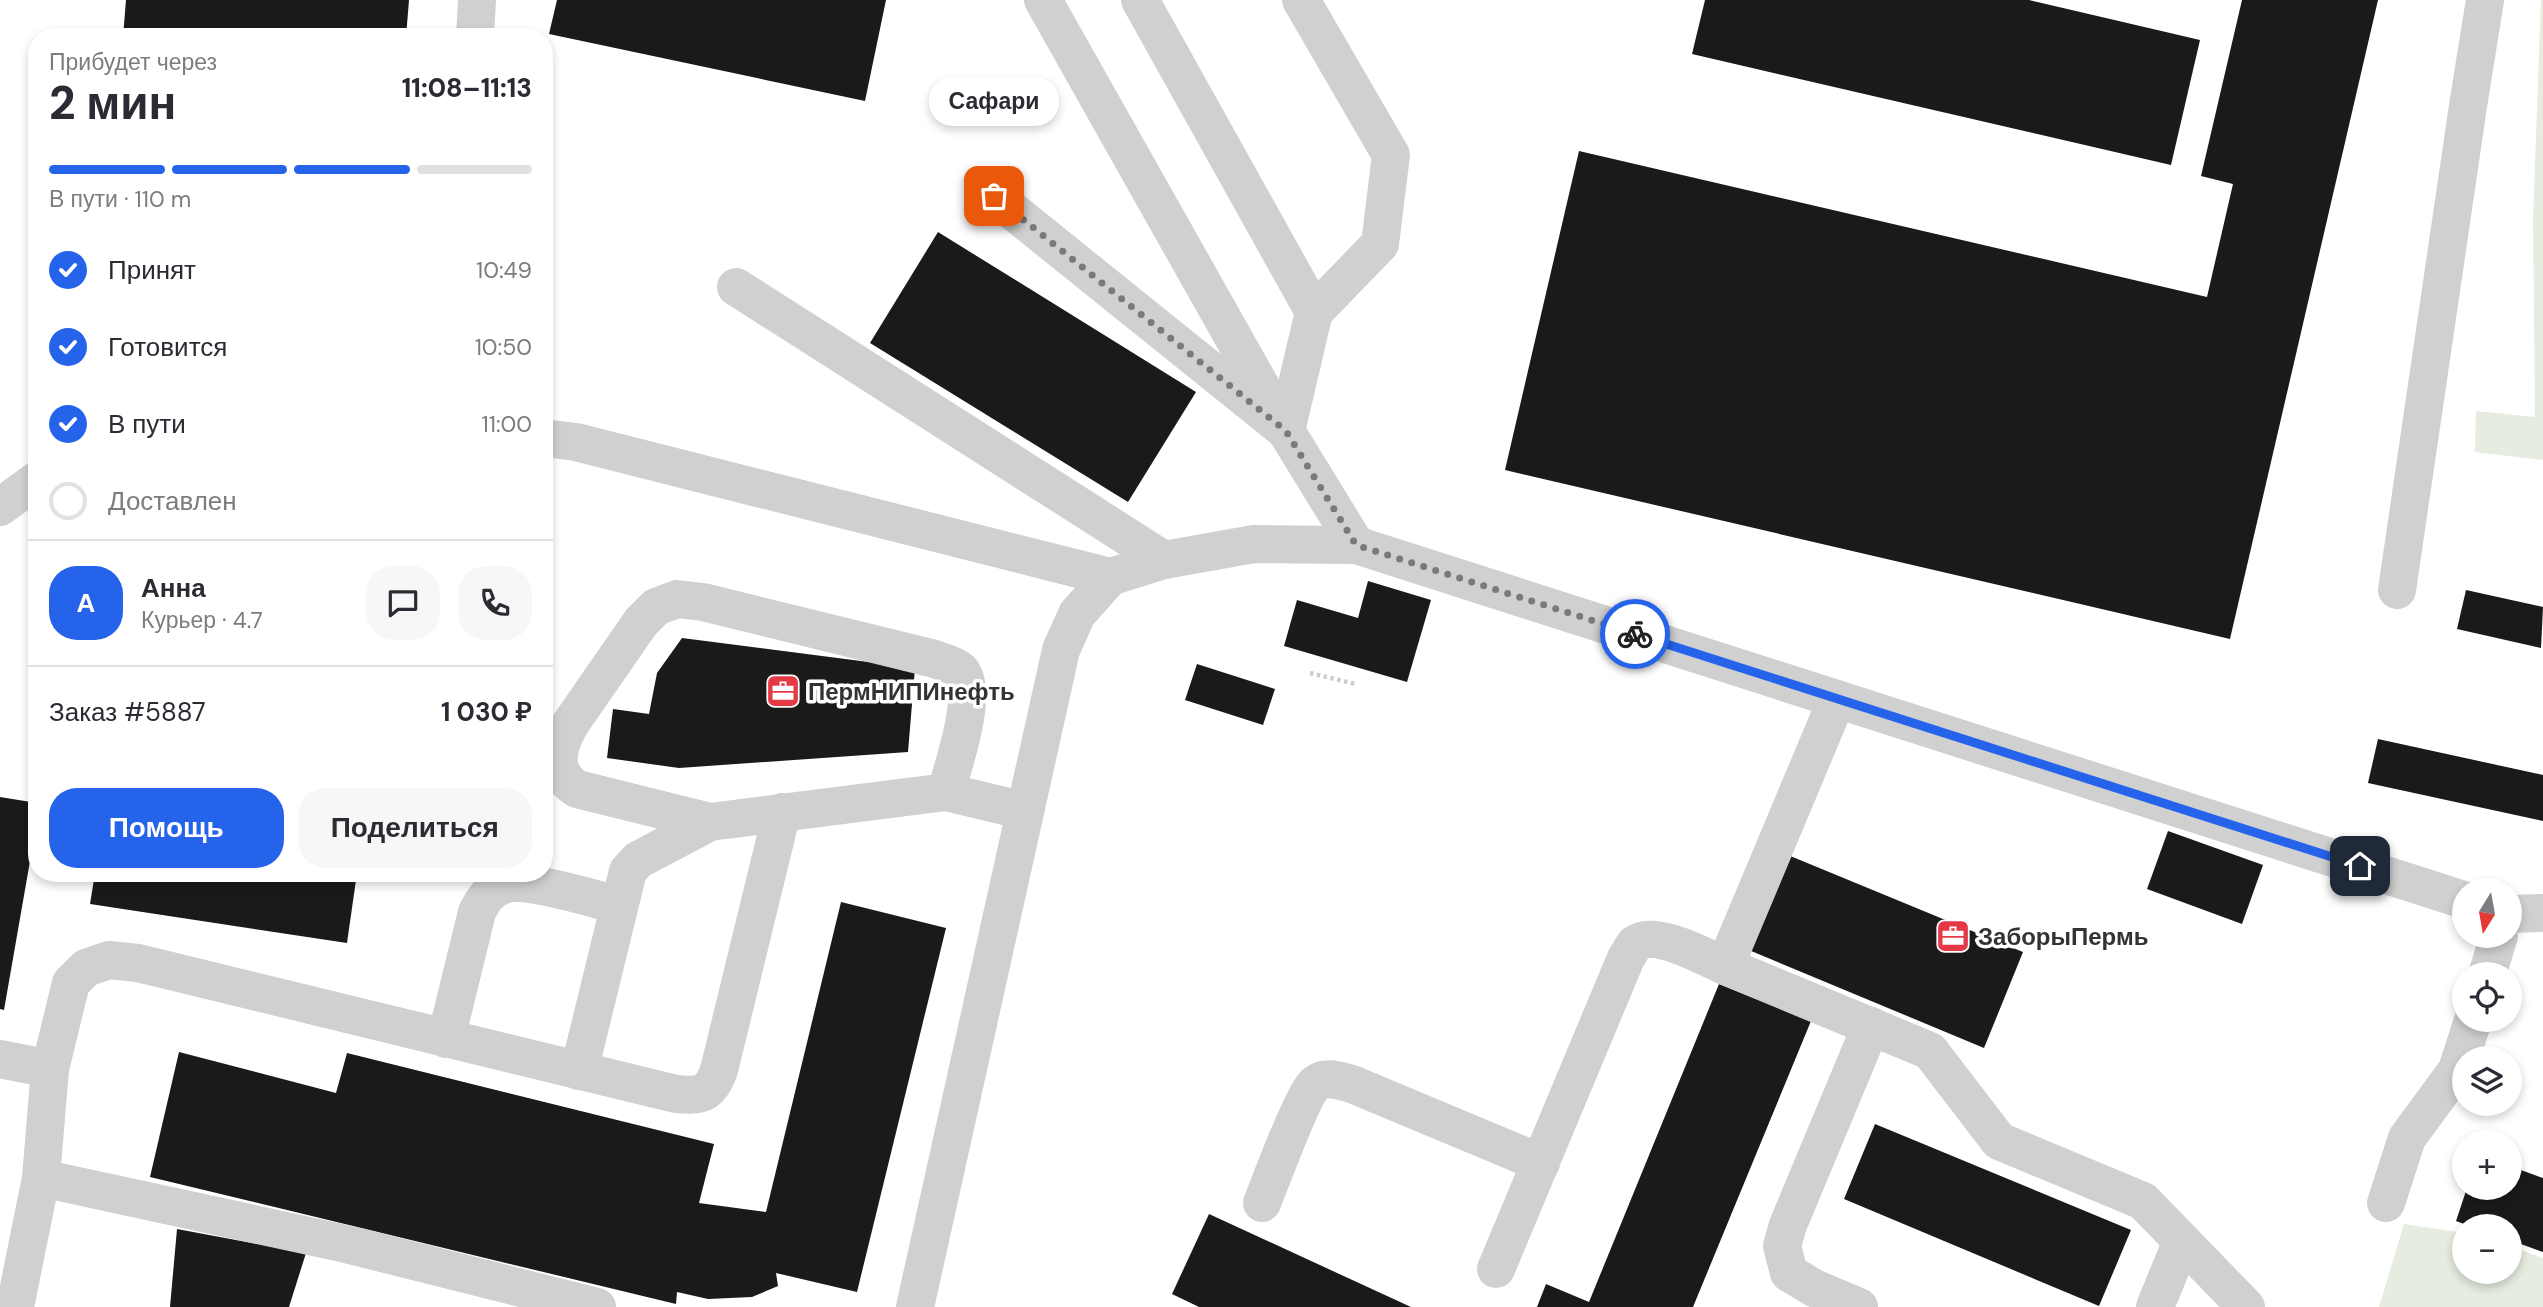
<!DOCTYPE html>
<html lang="ru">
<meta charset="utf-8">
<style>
body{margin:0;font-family:"DM Sans",sans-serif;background:#f7f7f7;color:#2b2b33;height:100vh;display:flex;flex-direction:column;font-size:26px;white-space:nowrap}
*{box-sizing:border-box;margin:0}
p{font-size:23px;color:#7c7c81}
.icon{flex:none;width:38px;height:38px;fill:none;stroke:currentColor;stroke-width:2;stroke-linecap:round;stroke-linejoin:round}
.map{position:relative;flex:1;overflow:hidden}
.panel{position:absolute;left:28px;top:28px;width:525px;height:854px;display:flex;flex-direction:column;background:#fff;border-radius:28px;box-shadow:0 4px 10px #0003}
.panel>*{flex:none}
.needle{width:46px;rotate:191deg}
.buttons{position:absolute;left:2452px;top:878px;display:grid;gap:14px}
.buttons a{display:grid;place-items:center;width:70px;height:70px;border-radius:50%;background:#fff;box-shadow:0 4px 10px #0003;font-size:35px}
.pin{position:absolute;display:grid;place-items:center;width:60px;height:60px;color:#fff;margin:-30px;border-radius:14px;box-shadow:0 4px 10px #0006}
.courier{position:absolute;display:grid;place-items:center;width:70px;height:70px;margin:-35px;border:5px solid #2563eb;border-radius:50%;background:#fff;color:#222;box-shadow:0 2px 9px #0007}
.bubble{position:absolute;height:49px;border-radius:24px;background:#fff;box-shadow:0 4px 10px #0003;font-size:23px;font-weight:800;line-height:49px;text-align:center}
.headline em{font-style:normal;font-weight:800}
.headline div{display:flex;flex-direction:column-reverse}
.headline{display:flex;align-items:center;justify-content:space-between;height:119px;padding:0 21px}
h1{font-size:46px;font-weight:800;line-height:52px}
.bar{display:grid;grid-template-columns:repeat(4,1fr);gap:10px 7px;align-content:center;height:84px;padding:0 21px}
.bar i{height:9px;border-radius:5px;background:#e1e1e2}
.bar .active{background:#2563eb}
.bar p{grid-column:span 4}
.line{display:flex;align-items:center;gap:18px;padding:0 21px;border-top:2px solid #e1e1e2}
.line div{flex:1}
.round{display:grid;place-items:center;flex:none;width:74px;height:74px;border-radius:28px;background:#f7f7f7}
ol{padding:0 21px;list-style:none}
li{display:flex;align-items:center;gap:21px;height:77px}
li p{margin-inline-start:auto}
li .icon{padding:7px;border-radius:50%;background:#2563eb;color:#fff;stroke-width:4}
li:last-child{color:#7c7c81}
li i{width:38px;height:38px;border:4px solid #e1e1e2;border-radius:50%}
.action{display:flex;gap:14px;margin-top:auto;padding:14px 21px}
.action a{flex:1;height:80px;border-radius:28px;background:#2563eb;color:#fff;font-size:28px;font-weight:800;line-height:80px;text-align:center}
.action a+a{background:#f7f7f7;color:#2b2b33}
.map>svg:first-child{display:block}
.green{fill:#e6ecdf}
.building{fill:#1a1a1a}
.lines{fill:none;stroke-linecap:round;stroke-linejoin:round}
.path{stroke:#cdcdcd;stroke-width:4.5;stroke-dasharray:3.5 3.5;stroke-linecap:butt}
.minor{stroke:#d0d0d0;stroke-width:38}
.done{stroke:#7a7a7a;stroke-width:7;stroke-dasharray:0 12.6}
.route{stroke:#2563eb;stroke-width:9}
.labels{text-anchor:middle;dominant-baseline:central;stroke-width:7;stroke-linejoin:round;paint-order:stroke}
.poi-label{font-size:24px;font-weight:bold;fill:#333;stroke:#fff;text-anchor:start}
</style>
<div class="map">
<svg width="2543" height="1307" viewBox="0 0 2543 1307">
<rect width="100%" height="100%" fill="#fff"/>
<g class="green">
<polygon points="2541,0 2543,0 2543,460 2475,452 2476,411 2535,417 2533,219"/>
<polygon points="2404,1224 2464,1233 2464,1272 2510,1272 2510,1246 2543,1258 2543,1307 2379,1307"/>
</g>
<g class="building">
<polygon points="126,0 409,0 406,37 123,37"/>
<polygon points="557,0 886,0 865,101 549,34"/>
<polygon points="1705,0 2029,0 2200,40 2171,165 1692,54"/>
<polygon points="2242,0 2378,0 2230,639 1505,470 1579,151 2207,297 2233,184 2201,176"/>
<polygon points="938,232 1196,392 1128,502 870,343"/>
<polygon points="1368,581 1431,600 1407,682 1284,646 1297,600 1358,618"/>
<polygon points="2466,590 2543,607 2541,648 2457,629"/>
<polygon points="682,638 915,668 908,752 679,768 607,758 613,709 649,714 657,673"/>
<polygon points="1197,664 1275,689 1263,725 1185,700"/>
<polygon points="2378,739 2543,775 2543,821 2368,783"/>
<polygon points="0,797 37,803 37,821 4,1010 0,1009"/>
<polygon points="2168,831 2263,865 2242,924 2147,889"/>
<polygon points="1783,853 2023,952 1984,1048 1744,948"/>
<polygon points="95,873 357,873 347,943 90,904"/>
<polygon points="841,902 946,928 857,1292 776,1273 778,1286 752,1297 708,1299 677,1292 676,1304 150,1177 179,1052 336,1093 347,1053 714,1144 699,1203 766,1212"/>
<polygon points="1719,984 1811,1021 1693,1307 1537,1307 1546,1284 1589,1302"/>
<polygon points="1875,1124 2131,1230 2099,1306 1844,1199"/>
<polygon points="2510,1166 2543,1178 2543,1252 2510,1240 2510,1227 2472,1227 2456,1221 2467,1188 2510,1188"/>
<polygon points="1209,1214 1411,1307 1199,1307 1172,1294"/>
<polygon points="177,1229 306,1253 289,1307 170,1307"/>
</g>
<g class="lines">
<polyline class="path" points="1310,673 1356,684"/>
<g class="minor">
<polyline points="1043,0 1286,431 1356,545"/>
<polyline points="1301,0 1391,155 1380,244 1314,312"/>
<polyline points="475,37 477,0"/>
<polyline points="994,196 1286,431 1314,312 1140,0"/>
<polyline points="736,287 1164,560"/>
<polyline points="544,438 576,442 1110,577 1164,560 1254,544 1356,545 2464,900"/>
<polyline points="0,507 37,480"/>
<polyline points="2397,590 2468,106 2485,0"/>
<polyline points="1837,699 1725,966 1930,1051 1999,1141 2143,1201 2246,1307"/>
<path d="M946,792C953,766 980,690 960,670C954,665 942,662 935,659L703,602L677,599L656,607L641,622L571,723C557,747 550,772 577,789L710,822L946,792L1025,811"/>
<polyline points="2510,914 2543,913"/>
<polyline points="2487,975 2499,936"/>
<path d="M446,1039L477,912C483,900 489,890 503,885C526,877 593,899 618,905"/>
<polyline points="0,1059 50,1069 41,1178"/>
<path d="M50,1069L71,983L86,968L109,960L138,963L676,1094C701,1096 710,1095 719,1070L782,812"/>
<polyline points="579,1071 628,871 638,860 710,822"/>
<path d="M1262,1203C1270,1183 1303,1094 1315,1084C1326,1075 1340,1081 1352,1084L1541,1163"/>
<polyline points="2386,1203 2407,1138 2457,1070 2473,1020"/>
<path d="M1496,1269L1626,958C1629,954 1632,947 1635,944C1655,929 1705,957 1725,966"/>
<polyline points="15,1307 41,1178 346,1244 597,1307"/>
<polyline points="915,1307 1061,650 1077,614 1110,577"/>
<polyline points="1859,1307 1814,1288 1789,1273 1782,1246 1788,1225 1871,1026"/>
<polyline points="2155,1307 2182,1241"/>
</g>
</g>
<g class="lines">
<polyline class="done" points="994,196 1286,431 1356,545 1635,634"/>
<polyline class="route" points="1635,634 2360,866"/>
</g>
<defs>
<g id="office-square" transform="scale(1.75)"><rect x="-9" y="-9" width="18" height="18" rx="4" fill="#e63946" stroke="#fff"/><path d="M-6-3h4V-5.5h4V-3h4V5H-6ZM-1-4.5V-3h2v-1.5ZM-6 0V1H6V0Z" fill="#fff"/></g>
</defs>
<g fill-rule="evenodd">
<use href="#office-square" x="783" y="691"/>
<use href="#office-square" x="1953" y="936"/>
</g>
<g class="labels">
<g class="poi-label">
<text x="808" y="691">ПермНИПИнефть</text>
<text x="1978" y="936">ЗаборыПермь</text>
</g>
</g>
</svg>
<div class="buttons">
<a><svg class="needle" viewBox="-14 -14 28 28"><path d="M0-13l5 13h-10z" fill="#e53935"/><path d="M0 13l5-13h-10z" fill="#7c7c81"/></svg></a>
<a><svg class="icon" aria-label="locate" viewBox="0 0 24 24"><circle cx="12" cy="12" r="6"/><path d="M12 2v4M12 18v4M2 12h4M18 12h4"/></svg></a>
<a><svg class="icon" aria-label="layers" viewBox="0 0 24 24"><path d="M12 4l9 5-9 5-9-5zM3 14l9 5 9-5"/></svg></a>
<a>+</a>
<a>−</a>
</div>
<div class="pin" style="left:994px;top:196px;background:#ea580c"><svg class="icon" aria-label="bag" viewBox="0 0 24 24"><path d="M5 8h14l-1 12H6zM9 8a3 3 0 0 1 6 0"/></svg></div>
<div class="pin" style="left:2360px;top:866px;background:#1f2937"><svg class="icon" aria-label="home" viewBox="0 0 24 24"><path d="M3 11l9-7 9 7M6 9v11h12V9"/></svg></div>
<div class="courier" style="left:1635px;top:634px"><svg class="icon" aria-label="bike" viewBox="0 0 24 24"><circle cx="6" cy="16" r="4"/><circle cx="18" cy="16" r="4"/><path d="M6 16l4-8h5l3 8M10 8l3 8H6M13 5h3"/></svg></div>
<div class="bubble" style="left:929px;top:77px;width:130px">Сафари</div>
<section class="panel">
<div class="headline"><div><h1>2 мин</h1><p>Прибудет через</p></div><em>11:08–11:13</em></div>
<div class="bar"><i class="active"></i><i class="active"></i><i class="active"></i><i></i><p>В пути · 110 m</p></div>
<ol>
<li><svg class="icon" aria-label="check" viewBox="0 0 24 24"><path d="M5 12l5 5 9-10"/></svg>Принят<p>10:49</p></li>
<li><svg class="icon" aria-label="check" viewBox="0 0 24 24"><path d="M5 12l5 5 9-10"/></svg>Готовится<p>10:50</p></li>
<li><svg class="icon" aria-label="check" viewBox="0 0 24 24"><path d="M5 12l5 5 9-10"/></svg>В пути<p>11:00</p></li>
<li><i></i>Доставлен</li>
</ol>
<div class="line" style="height:126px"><b class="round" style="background:#2563eb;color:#fff">А</b><div><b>Анна</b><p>Курьер · 4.7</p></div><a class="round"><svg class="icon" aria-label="chat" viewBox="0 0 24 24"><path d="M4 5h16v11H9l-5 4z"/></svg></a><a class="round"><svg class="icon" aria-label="phone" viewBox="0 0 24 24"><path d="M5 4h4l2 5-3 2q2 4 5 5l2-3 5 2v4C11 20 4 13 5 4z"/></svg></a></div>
<div class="line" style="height:91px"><div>Заказ #5887</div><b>1 030 ₽</b></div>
<div class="action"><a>Помощь</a><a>Поделиться</a></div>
</section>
</div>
